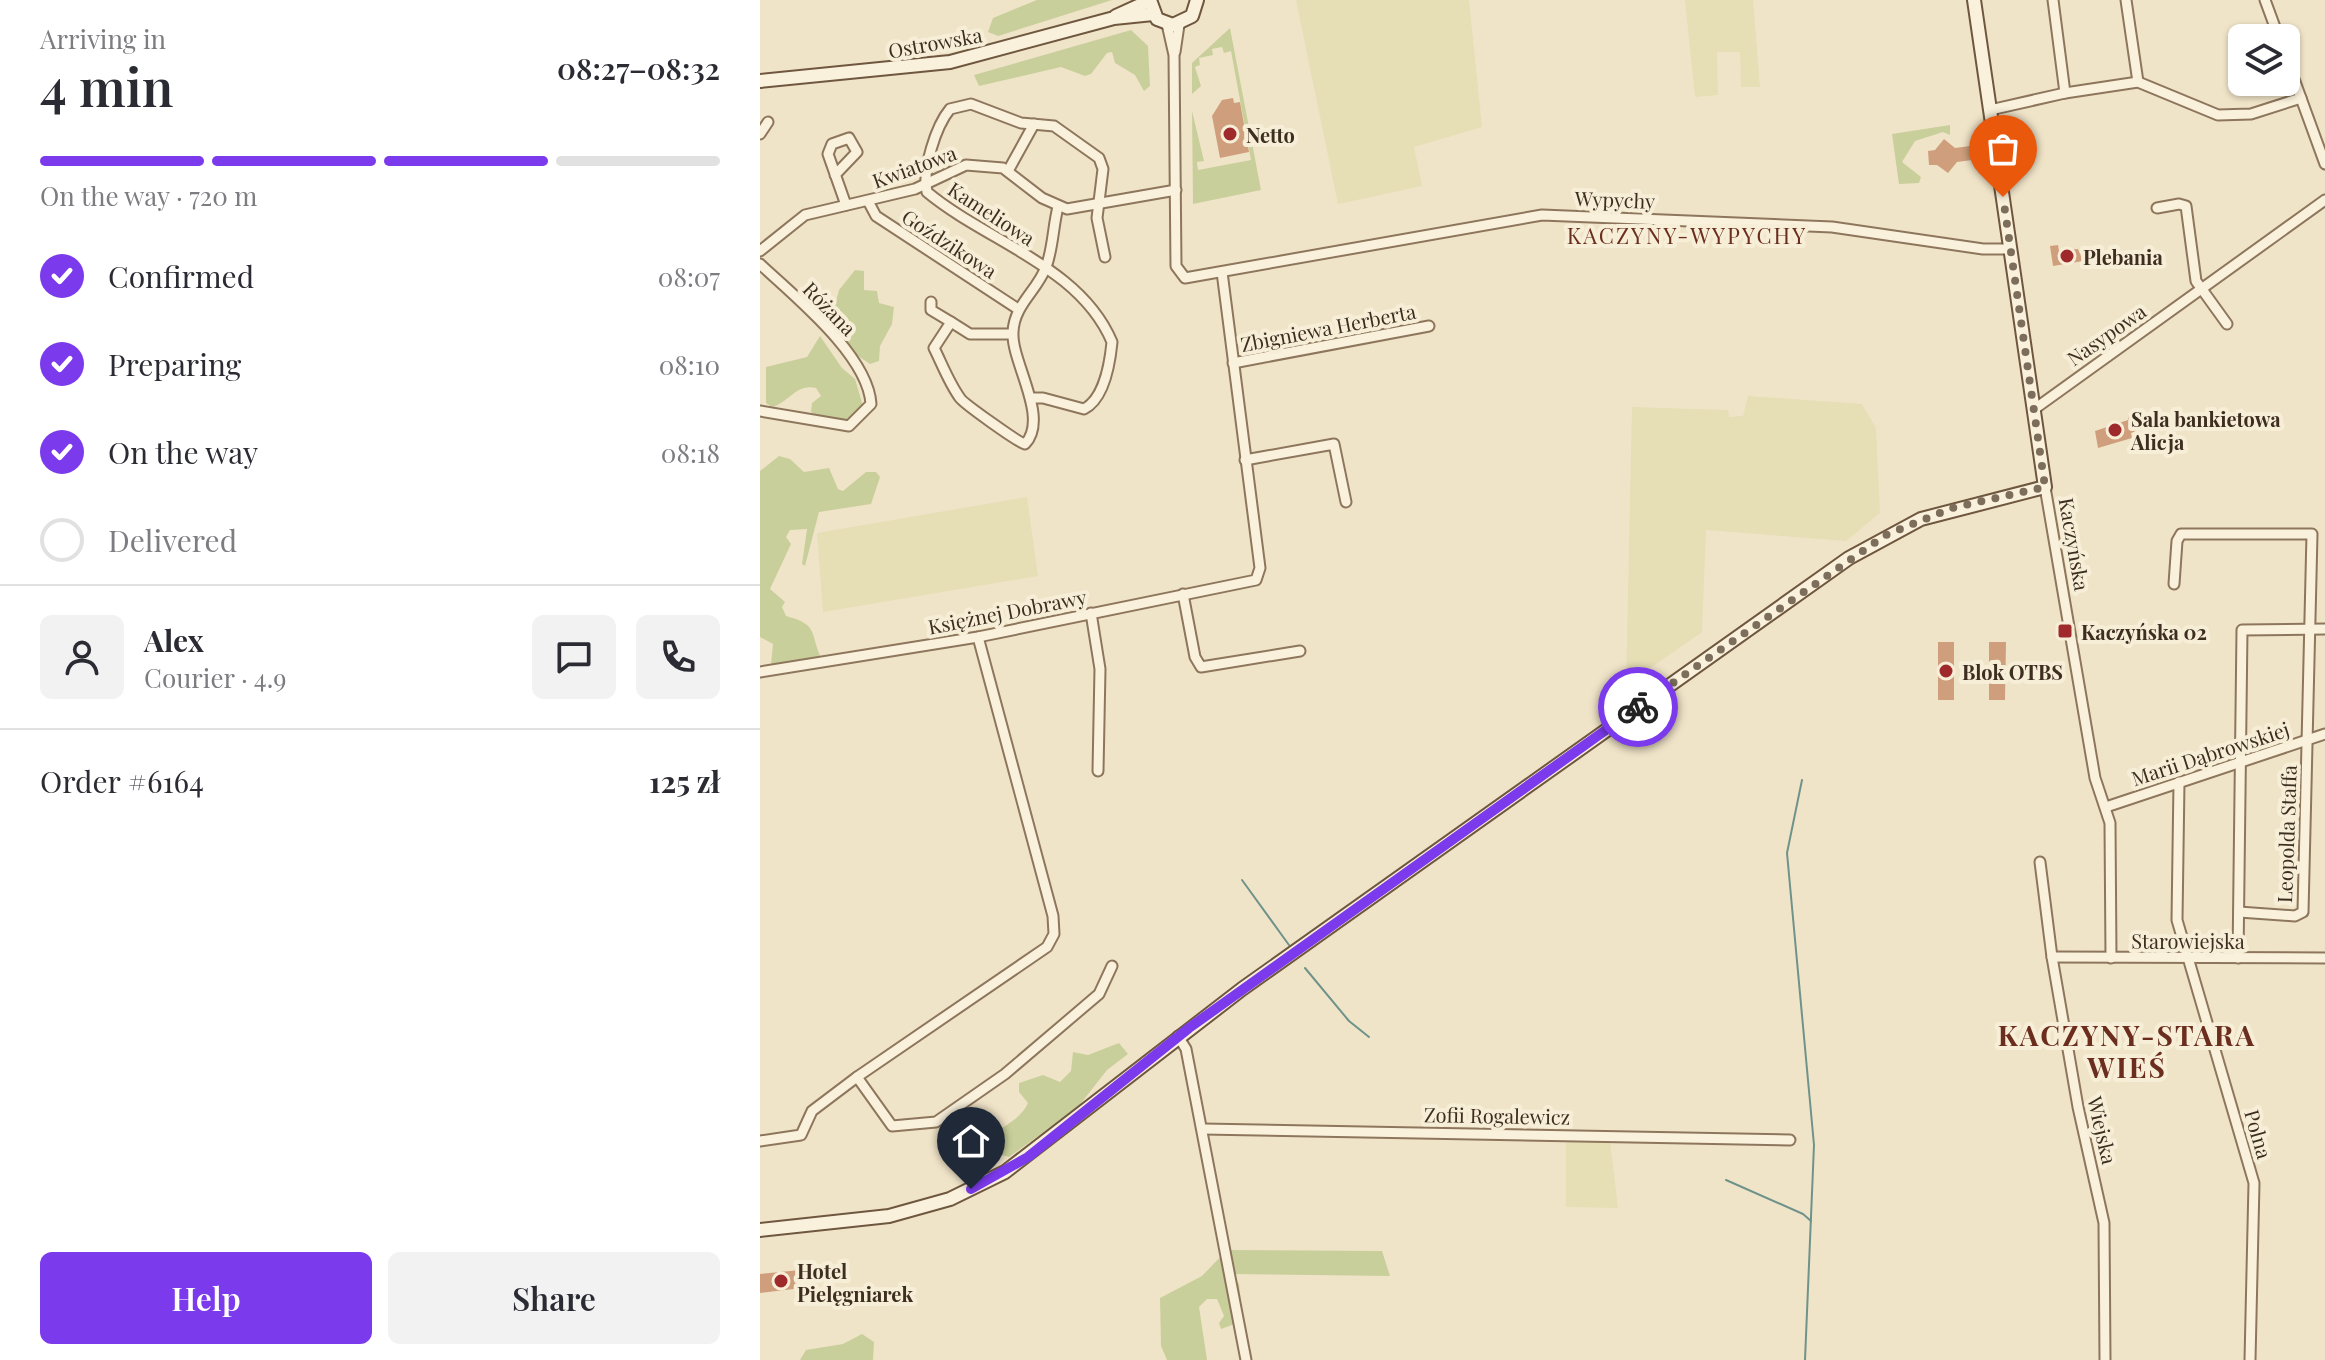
<!DOCTYPE html>
<meta charset="utf-8">
<style>
body{margin:0;font-family:"Playfair Display",serif;background:#f2f2f3;color:#2b2b33;height:100vh;display:flex;flex-direction:column;font-size:30px;white-space:nowrap}
*{box-sizing:border-box;margin:0}
p{font-size:26px;color:#7c7c81}
.icon{flex:none;width:44px;height:44px;fill:none;stroke:currentColor;stroke-width:2;stroke-linecap:round;stroke-linejoin:round}
.map{position:relative;flex:1;overflow:hidden}
.details{display:flex;flex-direction:column;background:#fff;width:760px}
.details>*{flex:none}
.buttons{position:absolute;left:1468px;top:24px;display:grid;gap:16px}
.buttons a{display:grid;place-items:center;width:72px;height:72px;border-radius:12px;background:#fff;box-shadow:0 2px 6px #0004;font-size:40px}
.pin{position:absolute;display:grid;place-items:center;width:68px;height:68px;color:#fff;margin:-82px -34px;border-radius:50% 50% 50% 0;rotate:-45deg;box-shadow:0 0 8px #0007}
.pin .icon{rotate:45deg}
.courier{position:absolute;display:grid;place-items:center;width:80px;height:80px;margin:-40px;border:6px solid #7c3aed;border-radius:50%;background:#fff;color:#222;box-shadow:0 2px 10px #0007}
.overview em{font-style:normal;font-weight:600}
.overview div{display:flex;flex-direction:column-reverse}
.overview{display:flex;align-items:center;justify-content:space-between;height:136px;padding:0 40px}
h1{font-size:52px;font-weight:600;line-height:60px}
.bar{display:grid;grid-template-columns:repeat(4,1fr);gap:12px 8px;align-content:center;height:96px;padding:0 40px}
.bar i{height:10px;border-radius:6px;background:#e1e1e2}
.bar .current{background:#7c3aed}
.bar p{grid-column:span 4}
.line{display:flex;align-items:center;gap:20px;padding:0 40px;border-top:2px solid #e1e1e2}
.line div{flex:1}
.round{display:grid;place-items:center;flex:none;width:84px;height:84px;border-radius:12px;background:#f2f2f3}
ol{padding:0 40px;list-style:none}
li{display:flex;align-items:center;gap:24px;height:88px}
li p{margin-inline-start:auto}
li .icon{padding:8px;border-radius:50%;background:#7c3aed;color:#fff;stroke-width:4}
li:last-child{color:#7c7c81}
li i{width:44px;height:44px;border:4px solid #e1e1e2;border-radius:50%}
.primary-button{display:flex;gap:16px;margin-top:auto;padding:16px 40px}
.primary-button a{flex:1;height:92px;border-radius:12px;background:#7c3aed;color:#fff;font-size:32px;font-weight:600;line-height:92px;text-align:center}
.primary-button a+a{background:#f2f2f3;color:#2b2b33}
main{display:flex;flex:1;min-height:0}
.map>svg:first-child{display:block}
.farmland{fill:#e6deb5}
.green{fill:#c9cf9b}
.lines{fill:none;stroke-linecap:round;stroke-linejoin:round}
.stream{stroke:#6f938a;stroke-width:2}
.building{fill:#cf9f7d}
.street-casing{stroke:#8d765c;stroke-width:13}
.secondary-casing{stroke:#6f573f;stroke-width:16}
.street{stroke:#faf1dc;stroke-width:9}
.secondary{stroke:#faf1dc;stroke-width:12}
.done{stroke:#7c6e5b;stroke-width:8;stroke-dasharray:0 14.4}
.route{stroke:#7c3aed;stroke-width:10}
.poi-dot{fill:#9e2a2b;stroke:#f7eed8;stroke-width:3}
.labels{text-anchor:middle;dominant-baseline:central;stroke-width:8;stroke-linejoin:round;paint-order:stroke}
.street-label{font-size:20px;fill:#3d2e20;stroke:#f7eed8}
.poi-label{font-size:20px;font-weight:bold;fill:#3d2e20;stroke:#f7eed8;text-anchor:start}
.neighbourhood-label{font-size:22px;letter-spacing:2px;fill:#6b2e1e;stroke:#f7eed8}
.district-label{font-size:28px;font-weight:bold;letter-spacing:2px;fill:#6b2e1e;stroke:#f7eed8}
</style>
<main>
<section class="details">
<div class="overview"><div><h1>4 min</h1><p>Arriving in</p></div><em>08:27–08:32</em></div>
<div class="bar"><i class="current"></i><i class="current"></i><i class="current"></i><i></i><p>On the way · 720 m</p></div>
<ol>
<li><svg class="icon" aria-label="check" viewBox="0 0 24 24"><path d="M5 12l5 5 9-10"/></svg>Confirmed<p>08:07</p></li>
<li><svg class="icon" aria-label="check" viewBox="0 0 24 24"><path d="M5 12l5 5 9-10"/></svg>Preparing<p>08:10</p></li>
<li><svg class="icon" aria-label="check" viewBox="0 0 24 24"><path d="M5 12l5 5 9-10"/></svg>On the way<p>08:18</p></li>
<li><i></i>Delivered</li>
</ol>
<div class="line" style="height:144px"><a class="round"><svg class="icon" aria-label="person" viewBox="0 0 24 24"><circle cx="12" cy="8" r="4"/><path d="M4 21q1-7 8-7t8 7"/></svg></a><div><b>Alex</b><p>Courier · 4.9</p></div><a class="round"><svg class="icon" aria-label="chat" viewBox="0 0 24 24"><path d="M4 5h16v11H9l-5 4z"/></svg></a><a class="round"><svg class="icon" aria-label="phone" viewBox="0 0 24 24"><path d="M5 4h4l2 5-3 2q2 4 5 5l2-3 5 2v4C11 20 4 13 5 4z"/></svg></a></div>
<div class="line" style="height:104px"><div>Order #6164</div><b>125 zł</b></div>
<div class="primary-button"><a>Help</a><a>Share</a></div>
</section>
<div class="map">
<svg width="1565" height="1360" viewBox="0 0 1565 1360">
<rect width="100%" height="100%" fill="#f0e4c8"/>
<g class="farmland">
<polygon points="536,0 709,0 722,127 654,147 662,186 578,204"/>
<polygon points="925,0 993,0 1000,87 981,87 980,52 957,52 958,95 935,97"/>
<polygon points="988,396 1102,404 1116,428 1120,513 1086,541 946,530 942,632 866,685 872,407 968,410 969,417 983,416"/>
<polygon points="267,497 278,576 63,612 57,533"/>
<polygon points="806,1141 850,1141 858,1208 806,1207"/>
</g>
<g class="green">
<polygon points="277,0 352,0 238,36 228,32 233,18"/>
<polygon points="470,28 501,190 433,204 432,111 444,161 437,162 438,170 491,160 471,51 464,53 462,47 452,49 453,55 439,58 440,65 435,67 441,86 432,94 432,63"/>
<polygon points="371,30 388,46 390,86 384,91 375,75 355,63 352,52 347,53 331,74 325,76 301,67 219,86 214,75"/>
<polygon points="1190,125 1190,135 1183,132 1155,141 1142,162 1161,177 1159,183 1139,184 1132,134"/>
<polygon points="95,270 104,271 104,290 117,291 119,303 134,307 132,324 120,346 119,361 110,364 95,354 71,321 79,290"/>
<path d="M60,336L82,368L95,379L103,406L91,420L62,419L51,412L52,403L61,396L56,388C36,383 30,402 12,407L6,403V367L47,357Z"/>
<path d="M19,456L30,459L44,472L69,468L78,489L83,491L106,472H116L120,477L111,504L59,512L45,566L42,564L47,529L30,530L26,537L31,544L10,589L25,602L22,607L26,616C60,625 49,633 62,660L11,664L13,644L0,637V471Z"/>
<path d="M359,1043L368,1054L347,1070L318,1107L249,1157L228,1151L211,1153C215,1137 258,1127 268,1103L259,1092V1083L283,1075L300,1082L311,1071L313,1052L328,1055Z"/>
<polygon points="467,1250 622,1251 630,1276 472,1274 479,1284 483,1321 461,1329 459,1323 464,1316 457,1299 447,1299 439,1307 447,1360 407,1360 401,1346 400,1298 442,1276"/>
<polygon points="102,1334 114,1342 113,1360 40,1360 46,1350 83,1344"/>
</g>
<g class="lines">
<g class="stream">
<polyline points="1042,780 1027,853 1054,1145 1045,1360"/>
<polyline points="482,880 529,945"/>
<polyline points="545,968 589,1021 609,1037"/>
<polyline points="966,1180 1043,1214 1051,1221"/>
</g>
</g>
<g class="building">
<polygon points="473,98 474,103 480,102 489,152 460,158 452,116 462,100"/>
<polygon points="1184,139 1195,148 1210,146 1212,160 1197,162 1188,173 1177,165 1169,165 1168,151 1175,150"/>
<polygon points="1298,245 1299,251 1318,249 1323,261 1293,266 1290,246"/>
<polygon points="1383,412 1383,428 1371,433 1372,438 1338,448 1335,431 1368,420 1368,415"/>
<rect x="1178" y="642" width="16" height="58"/>
<polygon points="1229,642 1246,642 1245,700 1229,700"/>
<polygon points="40,1270 42,1288 0,1293 0,1274"/>
</g>
<g class="lines">
<g class="street-casing">
<g id="street">
<polyline points="1293,0 1305,93"/>
<polyline points="1366,0 1378,82"/>
<polyline points="1505,0 1519,38"/>
<polyline points="407,24 414,55 416,266 425,278 782,215 1072,227 1223,249 1250,249"/>
<polyline points="415,52 419,25"/>
<polyline points="1526,57 1565,164"/>
<polyline points="1230,110 1305,93 1378,82 1458,115 1491,114 1541,98"/>
<polyline points="0,134 8,122"/>
<polyline points="248,171 274,124"/>
<polyline points="75,175 97,152 89,138 72,144 68,154 86,205"/>
<polyline points="108,201 116,216 258,309"/>
<polyline points="1397,208 1419,204 1426,206 1436,281 1467,324"/>
<polyline points="0,251 45,215 155,189 206,165 243,168 282,198 307,209 416,190"/>
<path d="M0,264C34,296 108,355 111,404L89,426L0,411"/>
<polyline points="171,302 171,310 191,322"/>
<path d="M253,334H210L191,322L174,348C182,364 189,383 200,398C203,403 259,443 265,444C290,418 251,362 253,332C254,305 277,291 286,267C293,249 293,226 298,207"/>
<polyline points="473,363 669,326"/>
<path d="M271,398H283L324,409C344,399 350,363 352,342C320,266 227,242 167,192C162,169 176,126 190,109L211,104L261,123L294,126L339,158L343,169L337,218L345,257"/>
<polyline points="1273,410 1565,200"/>
<polyline points="485,460 574,444 586,502"/>
<polyline points="1285,487 1335,778 1350,823 1351,958"/>
<polyline points="1414,584 1417,541 1421,534 1552,534 1543,912 1535,916 1479,912"/>
<polyline points="423,594 435,657 441,667 540,651"/>
<polyline points="331,613 340,669 338,771"/>
<polyline points="0,672 218,637 496,580 500,568 462,272"/>
<polyline points="1419,782 1417,920 1494,1183 1490,1360"/>
<polyline points="1346,807 1565,734"/>
<polyline points="1280,862 1292,957 1318,1107 1344,1223 1345,1360"/>
<polyline points="1292,957 1565,958"/>
<polyline points="1478,958 1482,630 1565,629"/>
<polyline points="418,1036 426,1049 486,1360"/>
<polyline points="97,1077 287,947 294,934 293,916 218,637"/>
<polyline points="443,1129 1030,1140"/>
<polyline points="0,1141 41,1135 52,1111 97,1077 132,1126 176,1122 245,1074 339,994 352,966"/>
</g>
</g>
<g class="secondary-casing">
<g id="secondary">
<polyline points="390,0 397,19 413,25 432,16 437,0"/>
<polyline points="356,16 389,1"/>
<polyline points="0,81 190,62 354,18 393,14"/>
<polyline points="0,1230 129,1216 190,1199 245,1172 482,989 1089,558 1161,519 1285,487 1214,0"/>
</g>
</g>
<use href="#street" class="street"/>
<use href="#secondary" class="secondary"/>
</g>
<g class="lines">
<polyline class="done" points="878,707 1126,535 1192,508 1285,487 1243,197"/>
<polyline class="route" points="211,1189 268,1157 429,1028 878,707"/>
</g>
<g class="poi-dot">
<circle cx="470" cy="134" r="8"/>
<circle cx="1307" cy="256" r="8"/>
<circle cx="1355" cy="430" r="8"/>
<rect x="1297" y="623" width="16" height="16" rx="4"/>
<circle cx="1186" cy="671" r="8"/>
<circle cx="21" cy="1281" r="8"/>
</g>
<g class="labels">
<g class="street-label">
<text transform="translate(175 42) rotate(-10)">Ostrowska</text>
<text transform="translate(154 166) rotate(-20)">Kwiatowa</text>
<text transform="translate(855 199) rotate(2)">Wypychy</text>
<text transform="translate(232 213) rotate(33)">Kameliowa</text>
<text transform="translate(190 243) rotate(33)">Goździkowa</text>
<text transform="translate(70 308) rotate(46)">Różana</text>
<text transform="translate(568 327) rotate(-11)">Zbigniewa Herberta</text>
<text transform="translate(1346 334) rotate(-35)">Nasypowa</text>
<text transform="translate(1315 544) rotate(80)">Kaczyńska</text>
<text transform="translate(247 611) rotate(-11)">Księżnej Dobrawy</text>
<text transform="translate(1450 753) rotate(-18)">Marii Dąbrowskiej</text>
<text transform="translate(1526 834) rotate(-88)">Leopolda Staffa</text>
<text x="1428" y="940">Starowiejska</text>
<text transform="translate(737 1115) rotate(1)">Zofii Rogalewicz</text>
<text transform="translate(1343 1130) rotate(77)">Wiejska</text>
<text transform="translate(1499 1134) rotate(74)">Polna</text>
</g>
<g class="poi-label">
<text x="486" y="134">Netto</text>
<text x="1323" y="256">Plebania</text>
<text x="1371" y="418">Sala bankietowa<tspan x="1371" dy="23">Alicja</tspan></text>
<text x="1321" y="631">Kaczyńska 02</text>
<text x="1202" y="671">Blok OTBS</text>
<text x="37" y="1270">Hotel<tspan x="37" dy="23">Pielęgniarek</tspan></text>
</g>
<g class="neighbourhood-label">
<text x="927" y="235">KACZYNY-WYPYCHY</text>
</g>
<g class="district-label">
<text x="1367" y="1034">KACZYNY-STARA<tspan x="1367" dy="32">WIEŚ</tspan></text>
</g>
</g>
</svg>
<div class="buttons">
<a><svg class="icon" aria-label="layers" viewBox="0 0 24 24"><path d="M12 4l9 5-9 5-9-5zM3 14l9 5 9-5"/></svg></a>
</div>
<div class="pin" style="left:1243px;top:197px;background:#ea580c"><svg class="icon" aria-label="bag" viewBox="0 0 24 24"><path d="M5 8h14l-1 12H6zM9 8a3 3 0 0 1 6 0"/></svg></div>
<div class="pin" style="left:211px;top:1189px;background:#1f2937"><svg class="icon" aria-label="home" viewBox="0 0 24 24"><path d="M3 11l9-7 9 7M6 9v11h12V9"/></svg></div>
<div class="courier" style="left:878px;top:707px"><svg class="icon" aria-label="bike" viewBox="0 0 24 24"><circle cx="6" cy="16" r="4"/><circle cx="18" cy="16" r="4"/><path d="M6 16l4-8h5l3 8M10 8l3 8H6M13 5h3"/></svg></div>
</div>
</main>
